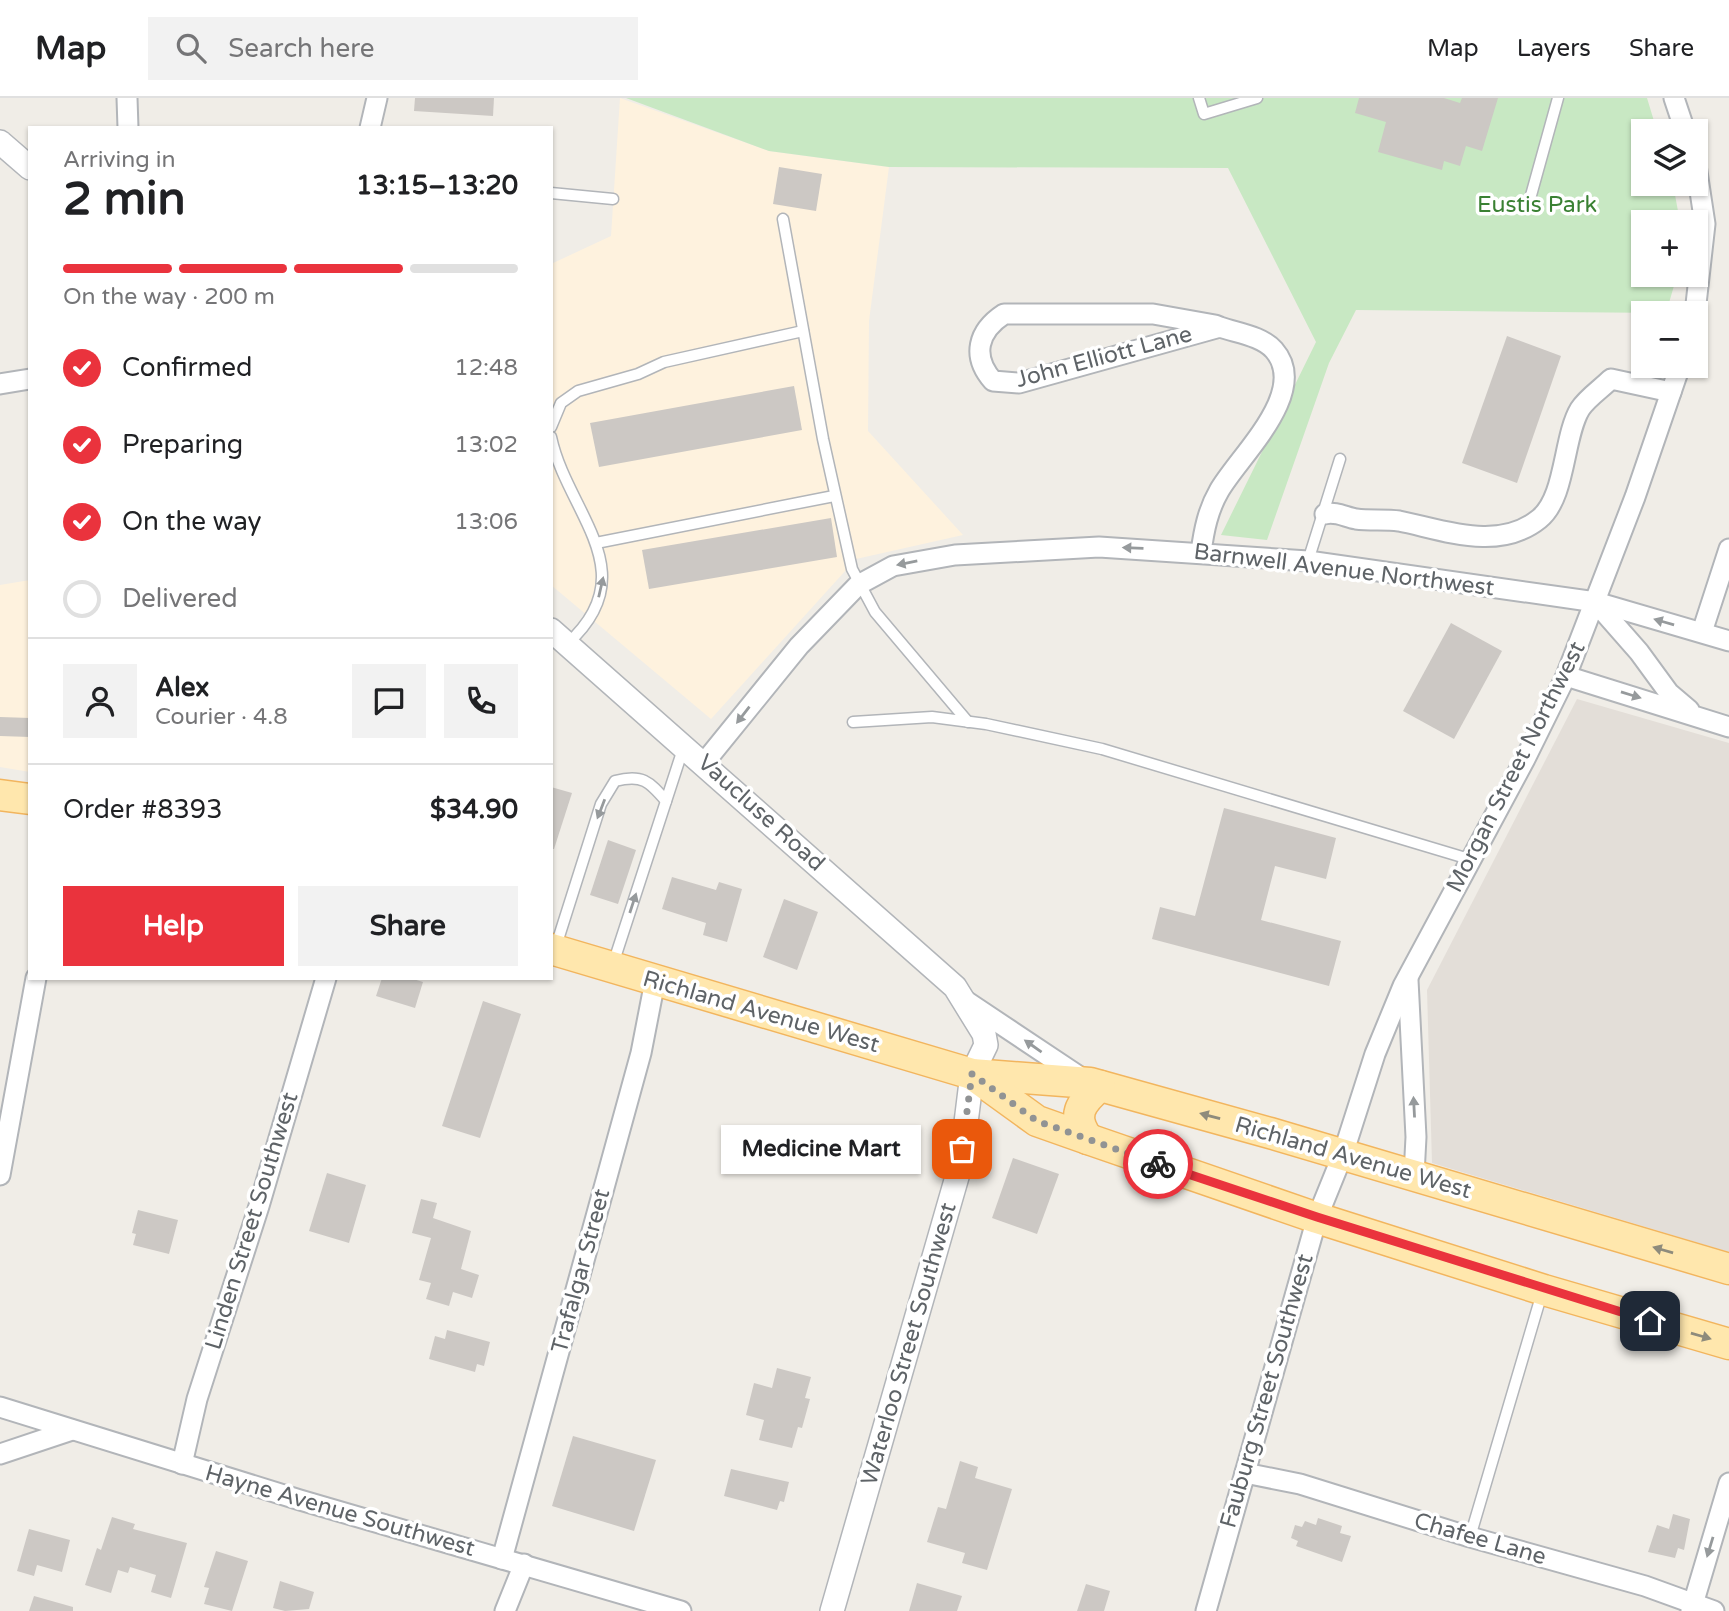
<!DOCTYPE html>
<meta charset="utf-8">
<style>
body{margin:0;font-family:"Varela Round",sans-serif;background:#f2f2f2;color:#202124;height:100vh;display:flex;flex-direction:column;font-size:26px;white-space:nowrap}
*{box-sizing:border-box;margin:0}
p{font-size:23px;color:#757577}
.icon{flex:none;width:38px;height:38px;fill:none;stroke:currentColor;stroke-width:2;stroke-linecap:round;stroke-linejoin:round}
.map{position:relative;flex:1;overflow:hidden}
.drawer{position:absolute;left:28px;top:28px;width:525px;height:854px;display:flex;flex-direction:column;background:#fff;border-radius:0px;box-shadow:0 2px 5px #0004}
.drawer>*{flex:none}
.buttons{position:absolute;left:1631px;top:21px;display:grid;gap:14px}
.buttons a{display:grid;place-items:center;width:77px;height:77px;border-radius:0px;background:#fff;box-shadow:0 2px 5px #0004;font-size:35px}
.pin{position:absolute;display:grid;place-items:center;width:60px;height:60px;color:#fff;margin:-30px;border-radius:14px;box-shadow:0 4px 10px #0006}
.courier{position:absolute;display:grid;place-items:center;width:70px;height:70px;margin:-35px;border:5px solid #ea333d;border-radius:50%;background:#fff;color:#222;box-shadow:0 2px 9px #0007}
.bubble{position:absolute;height:49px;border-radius:0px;background:#fff;box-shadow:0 2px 5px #0004;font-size:23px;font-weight:700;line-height:49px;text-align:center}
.overview em{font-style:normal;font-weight:700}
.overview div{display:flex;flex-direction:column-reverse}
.overview{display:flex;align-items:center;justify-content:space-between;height:119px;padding:0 35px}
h1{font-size:46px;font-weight:700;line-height:52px}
.bar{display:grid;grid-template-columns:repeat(4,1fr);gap:10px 7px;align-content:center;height:84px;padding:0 35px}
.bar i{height:9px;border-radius:5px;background:#e0e0e0}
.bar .selected{background:#ea333d}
.bar p{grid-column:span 4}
.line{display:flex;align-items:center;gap:18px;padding:0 35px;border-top:2px solid #e0e0e0}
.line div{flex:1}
.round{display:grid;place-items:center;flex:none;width:74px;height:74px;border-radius:0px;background:#f2f2f2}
ol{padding:0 35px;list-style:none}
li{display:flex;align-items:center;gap:21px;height:77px}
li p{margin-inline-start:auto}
li .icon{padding:7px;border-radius:50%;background:#ea333d;color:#fff;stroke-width:4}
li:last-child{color:#757577}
li i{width:38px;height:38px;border:4px solid #e0e0e0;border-radius:50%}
.primary-button{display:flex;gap:14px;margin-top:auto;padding:14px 35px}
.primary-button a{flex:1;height:80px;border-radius:0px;background:#ea333d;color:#fff;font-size:28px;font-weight:700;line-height:80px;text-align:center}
.primary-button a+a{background:#f2f2f2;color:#202124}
header{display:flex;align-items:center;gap:42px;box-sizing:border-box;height:98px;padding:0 35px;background:#fff;border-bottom:2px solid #e0e0e0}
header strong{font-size:33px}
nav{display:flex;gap:38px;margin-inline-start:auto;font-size:24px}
.search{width:490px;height:63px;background:#f2f2f2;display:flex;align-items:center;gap:18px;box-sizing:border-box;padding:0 24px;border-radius:0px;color:#757577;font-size:26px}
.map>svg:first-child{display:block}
.commercial{fill:#fef2de}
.education{fill:#e3ded8}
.green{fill:#c8e8c3}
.building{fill:#ccc8c4}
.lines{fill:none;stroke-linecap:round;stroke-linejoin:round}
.service-casing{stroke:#b2b5b9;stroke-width:13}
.minor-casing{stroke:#b2b5b9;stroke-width:23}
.tertiary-casing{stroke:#b2b5b9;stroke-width:26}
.primary-casing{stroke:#f2b55e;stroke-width:33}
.service{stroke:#fff;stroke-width:10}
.minor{stroke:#fff;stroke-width:19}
.tertiary{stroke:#fff;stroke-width:23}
.primary{stroke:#ffe7ad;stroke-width:30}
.oneway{fill:#969a9c}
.oneway2{fill:#8e8b7c}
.done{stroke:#919394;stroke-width:7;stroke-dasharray:0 12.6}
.route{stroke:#ea333d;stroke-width:9}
.labels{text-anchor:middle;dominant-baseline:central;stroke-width:7;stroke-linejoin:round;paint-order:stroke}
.park-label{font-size:23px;fill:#3a8133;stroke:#fff}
.street-label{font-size:23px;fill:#5e6367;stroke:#fff}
</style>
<header>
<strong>Map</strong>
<div class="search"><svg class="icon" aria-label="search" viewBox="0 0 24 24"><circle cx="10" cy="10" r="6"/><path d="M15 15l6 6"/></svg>Search here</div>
<nav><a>Map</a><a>Layers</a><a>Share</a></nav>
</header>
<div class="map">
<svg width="1729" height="1513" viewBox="0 0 1729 1513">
<rect width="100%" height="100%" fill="#f0ede7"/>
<g class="commercial">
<polygon points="620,0 769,53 889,69 869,223 868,333 963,437 856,461 711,621 551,487 551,166 611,138"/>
<polygon points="30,482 30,674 0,669 0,487"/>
</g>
<polygon class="education" points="1577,601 1729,645 1729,1154 1432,1065 1427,892"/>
<polygon class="green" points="626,0 1647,0 1657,33 1643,33 1643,86 1673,86 1680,124 1643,124 1643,177 1676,177 1676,181 1666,215 1356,212 1329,265 1267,442 1221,437 1316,244 1228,70 889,69 769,53"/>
<g class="building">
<polygon points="415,0 494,0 493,18 414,13"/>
<polygon points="1359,0 1444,0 1460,5 1462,0 1498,0 1482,53 1466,48 1460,68 1444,63 1442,72 1378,54 1386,24 1355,15"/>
<polygon points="779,69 822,76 816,113 773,106"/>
<polygon points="1507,238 1561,258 1517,385 1462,365"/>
<polygon points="794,288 802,332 599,369 590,325"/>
<polygon points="831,420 837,459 649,491 642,452"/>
<polygon points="1451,525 1502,553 1454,641 1403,613"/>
<polygon points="0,619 30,620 30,639 0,638"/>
<polygon points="551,689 572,695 554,751 551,751"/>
<polygon points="1224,710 1336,740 1326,781 1275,768 1261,822 1341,843 1329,888 1152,841 1160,809 1195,818"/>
<polygon points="608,742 636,752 618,806 590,797"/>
<polygon points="672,779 716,792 719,784 742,791 727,844 703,837 706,825 662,811"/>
<polygon points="784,801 818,814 797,872 763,859"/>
<polygon points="382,880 410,880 423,884 415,910 376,898"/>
<polygon points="483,903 521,916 480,1040 442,1028"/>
<polygon points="1013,1060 1059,1076 1037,1136 992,1120"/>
<polygon points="327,1075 366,1087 349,1145 309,1133"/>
<polygon points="421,1101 437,1105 433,1120 471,1133 461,1171 479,1177 472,1200 453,1194 449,1208 426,1201 431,1185 419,1182 431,1140 412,1135"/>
<polygon points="138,1112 178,1122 169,1156 133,1147 136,1136 132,1135"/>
<polygon points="447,1232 490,1244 484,1268 477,1266 475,1274 429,1261 435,1238 445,1241"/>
<polygon points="777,1270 811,1279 805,1300 810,1301 802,1330 798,1329 792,1350 759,1342 764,1322 746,1317 754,1285 772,1290"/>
<polygon points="573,1338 656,1362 634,1433 552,1408"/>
<polygon points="960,1363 978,1369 975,1380 1012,1391 987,1472 962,1465 965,1455 927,1444 938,1409 946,1411"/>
<polygon points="731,1371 789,1384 784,1404 780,1403 777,1412 724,1398"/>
<polygon points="1673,1416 1690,1421 1684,1452 1678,1450 1675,1460 1648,1454 1657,1427 1669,1431"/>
<polygon points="112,1419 135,1426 133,1431 187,1445 171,1500 151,1494 156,1477 130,1469 128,1475 118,1472 111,1495 85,1487 97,1450 101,1452"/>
<polygon points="1318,1420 1342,1428 1340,1435 1351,1438 1342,1464 1296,1448 1298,1443 1291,1440 1295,1427 1302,1429 1305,1423 1316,1427"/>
<polygon points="29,1431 70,1442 62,1474 37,1467 34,1478 17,1473"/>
<polygon points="216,1453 248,1463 232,1513 204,1506 209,1490 204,1489"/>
<polygon points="280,1483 314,1494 309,1511 285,1513 273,1510"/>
<polygon points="917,1485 962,1498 957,1513 909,1513"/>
<polygon points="1086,1486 1110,1493 1104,1513 1077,1513"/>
<polygon points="34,1498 73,1509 73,1513 29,1513"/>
</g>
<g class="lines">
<g class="service-casing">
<g id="service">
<polyline points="1199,0 1204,16 1257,0"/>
<polyline points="551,95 613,101"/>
<polyline points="1530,101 1558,0"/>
<polyline points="783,121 823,341 852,471 875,514 968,624"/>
<polyline points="551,329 561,305 578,293 638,276 664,264 803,233"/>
<path d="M551,339C567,415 647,474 567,546"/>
<polyline points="596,445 834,398"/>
<polyline points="1308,463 1340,361"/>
<polyline points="853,624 932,619 986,626 1102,651 1469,761"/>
<path d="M556,848L601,706L615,683C642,676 649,683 666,703"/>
<polyline points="613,866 683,651"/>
<polyline points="1470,1439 1542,1195"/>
</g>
</g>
<g class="minor-casing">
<g id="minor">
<polyline points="127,0 128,30"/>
<polyline points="1674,0 1685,33"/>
<polyline points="370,30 377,0"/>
<polyline points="1695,215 1705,126 1696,67"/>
<polyline points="0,286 30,281"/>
<path d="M1325,416C1336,413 1345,419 1356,421C1370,423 1385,421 1399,423C1444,432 1498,454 1539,421C1566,400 1563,339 1580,311C1587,300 1602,290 1611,281L1671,294"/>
<path d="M1201,454C1204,432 1208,412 1219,393C1238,359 1311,294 1274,252C1262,238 1237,235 1220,229L1215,227L1153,216H1004C978,233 971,258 993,283L1019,285L1220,229"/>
<polyline points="1596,505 1639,554 1669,595 1689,612"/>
<polyline points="1702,534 1729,451"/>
<polyline points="1566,578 1729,629"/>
<polyline points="704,665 799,548 858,487 893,468 955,457 1099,449 1308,463 1596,504 1729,543"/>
<polyline points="1408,882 1416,1039 1414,1077"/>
<polyline points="966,903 1083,981"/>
<polyline points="0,1077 36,880"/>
<polyline points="0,1309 300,1402 681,1513"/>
<polyline points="0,1356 72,1332"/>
<polyline points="182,1366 197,1301 259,1108 326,880"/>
<polyline points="1245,1375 1300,1386 1470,1439 1645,1488 1714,1513"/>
<polyline points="502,1461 641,955 655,883"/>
<polyline points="505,1513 524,1466"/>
<polyline points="1206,1513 1317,1120 1343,1056 1375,956 1403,888 1525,661 1566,578 1635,399 1680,268"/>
<polyline points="1691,1513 1729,1385"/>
</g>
</g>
<g class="tertiary-casing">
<g id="tertiary">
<polyline points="0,44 30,70"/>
<polyline points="551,532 955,889 984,936 986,947 972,976 961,1065 832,1513"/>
</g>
</g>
<g class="primary-casing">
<g id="primary">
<polyline points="0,697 30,701"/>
<polyline points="551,851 972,976 1090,985 1270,1035 1729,1171"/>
<polyline points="972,976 1037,1023 1088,1041 1317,1120 1544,1192 1729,1246"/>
<path d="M1088,1041C1071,1018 1080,1005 1100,988"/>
</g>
</g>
<use href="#service" class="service"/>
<use href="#minor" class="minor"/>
<use href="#tertiary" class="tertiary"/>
<use href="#primary" class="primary"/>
</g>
<defs><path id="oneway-solid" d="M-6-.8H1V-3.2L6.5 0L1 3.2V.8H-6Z" transform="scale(1.75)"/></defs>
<g class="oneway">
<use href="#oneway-solid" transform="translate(1133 450) rotate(-178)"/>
<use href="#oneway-solid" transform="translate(907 465) rotate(169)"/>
<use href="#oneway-solid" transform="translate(601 489) rotate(-77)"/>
<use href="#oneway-solid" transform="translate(1664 524) rotate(-164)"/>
<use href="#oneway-solid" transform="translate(1631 597) rotate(17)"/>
<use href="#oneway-solid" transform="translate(743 617) rotate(128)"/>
<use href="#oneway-solid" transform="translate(601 711) rotate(111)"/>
<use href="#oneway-solid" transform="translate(633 805) rotate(-72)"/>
<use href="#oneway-solid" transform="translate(1033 948) rotate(-145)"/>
<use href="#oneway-solid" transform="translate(1414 1009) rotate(-93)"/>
<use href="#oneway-solid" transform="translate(1710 1449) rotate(107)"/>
</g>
<g class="oneway2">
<use href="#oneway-solid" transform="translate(1210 1018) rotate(-165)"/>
<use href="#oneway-solid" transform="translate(1663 1152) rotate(-164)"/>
<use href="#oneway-solid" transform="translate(1701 1238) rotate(16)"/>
</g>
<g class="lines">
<polyline class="done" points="962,1051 972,976 1037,1023 1158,1066"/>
<polyline class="route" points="1158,1066 1317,1119 1650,1223"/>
</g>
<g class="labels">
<g class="park-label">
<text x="1537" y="107">Eustis Park</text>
</g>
<g class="street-label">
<text transform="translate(1104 259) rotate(-15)">John Elliott Lane</text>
<text transform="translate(1344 472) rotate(7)">Barnwell Avenue Northwest</text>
<text transform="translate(1516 669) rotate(-63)">Morgan Street Northwest</text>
<text transform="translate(761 715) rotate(42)">Vaucluse Road</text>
<text transform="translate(761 914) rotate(16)">Richland Avenue West</text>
<text transform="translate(1353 1060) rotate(16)">Richland Avenue West</text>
<text transform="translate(252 1123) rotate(-73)">Linden Street Southwest</text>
<text transform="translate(581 1173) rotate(-75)">Trafalgar Street</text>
<text transform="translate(909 1246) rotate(-74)">Waterloo Street Southwest</text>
<text transform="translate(1267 1293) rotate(-74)">Fauburg Street Southwest</text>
<text transform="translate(340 1413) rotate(16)">Hayne Avenue Southwest</text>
<text transform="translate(1480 1441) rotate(16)">Chafee Lane</text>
</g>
</g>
</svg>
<div class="buttons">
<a><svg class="icon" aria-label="layers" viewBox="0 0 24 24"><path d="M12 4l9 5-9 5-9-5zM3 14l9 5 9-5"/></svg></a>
<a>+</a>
<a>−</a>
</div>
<div class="pin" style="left:962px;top:1051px;background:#ea580c"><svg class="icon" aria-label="bag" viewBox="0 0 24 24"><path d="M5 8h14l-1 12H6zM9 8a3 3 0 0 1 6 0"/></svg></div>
<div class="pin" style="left:1650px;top:1223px;background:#1f2937"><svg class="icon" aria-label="home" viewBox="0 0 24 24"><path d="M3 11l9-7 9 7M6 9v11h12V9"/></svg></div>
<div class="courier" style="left:1158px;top:1066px"><svg class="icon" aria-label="bike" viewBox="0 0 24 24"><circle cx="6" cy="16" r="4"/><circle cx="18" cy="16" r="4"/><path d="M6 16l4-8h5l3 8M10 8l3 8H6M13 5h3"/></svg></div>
<div class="bubble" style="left:721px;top:1027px;width:200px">Medicine Mart</div>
<section class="drawer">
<div class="overview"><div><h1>2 min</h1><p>Arriving in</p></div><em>13:15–13:20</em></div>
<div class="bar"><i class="selected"></i><i class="selected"></i><i class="selected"></i><i></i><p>On the way · 200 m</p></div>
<ol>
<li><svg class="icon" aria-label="check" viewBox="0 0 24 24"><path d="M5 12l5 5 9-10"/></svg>Confirmed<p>12:48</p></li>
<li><svg class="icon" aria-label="check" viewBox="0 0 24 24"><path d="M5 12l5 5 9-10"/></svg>Preparing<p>13:02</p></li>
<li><svg class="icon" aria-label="check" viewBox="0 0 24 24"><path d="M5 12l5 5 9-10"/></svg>On the way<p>13:06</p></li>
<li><i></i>Delivered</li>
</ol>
<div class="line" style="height:126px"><a class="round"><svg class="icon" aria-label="person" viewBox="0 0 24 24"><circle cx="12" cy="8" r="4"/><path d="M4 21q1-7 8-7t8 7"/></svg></a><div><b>Alex</b><p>Courier · 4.8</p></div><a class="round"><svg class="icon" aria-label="chat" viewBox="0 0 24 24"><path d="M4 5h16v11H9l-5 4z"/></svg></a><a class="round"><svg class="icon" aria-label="phone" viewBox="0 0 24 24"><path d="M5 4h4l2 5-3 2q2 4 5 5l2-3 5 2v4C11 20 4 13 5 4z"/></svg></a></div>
<div class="line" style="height:91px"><div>Order #8393</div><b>$34.90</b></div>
<div class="primary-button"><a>Help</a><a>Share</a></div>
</section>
</div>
